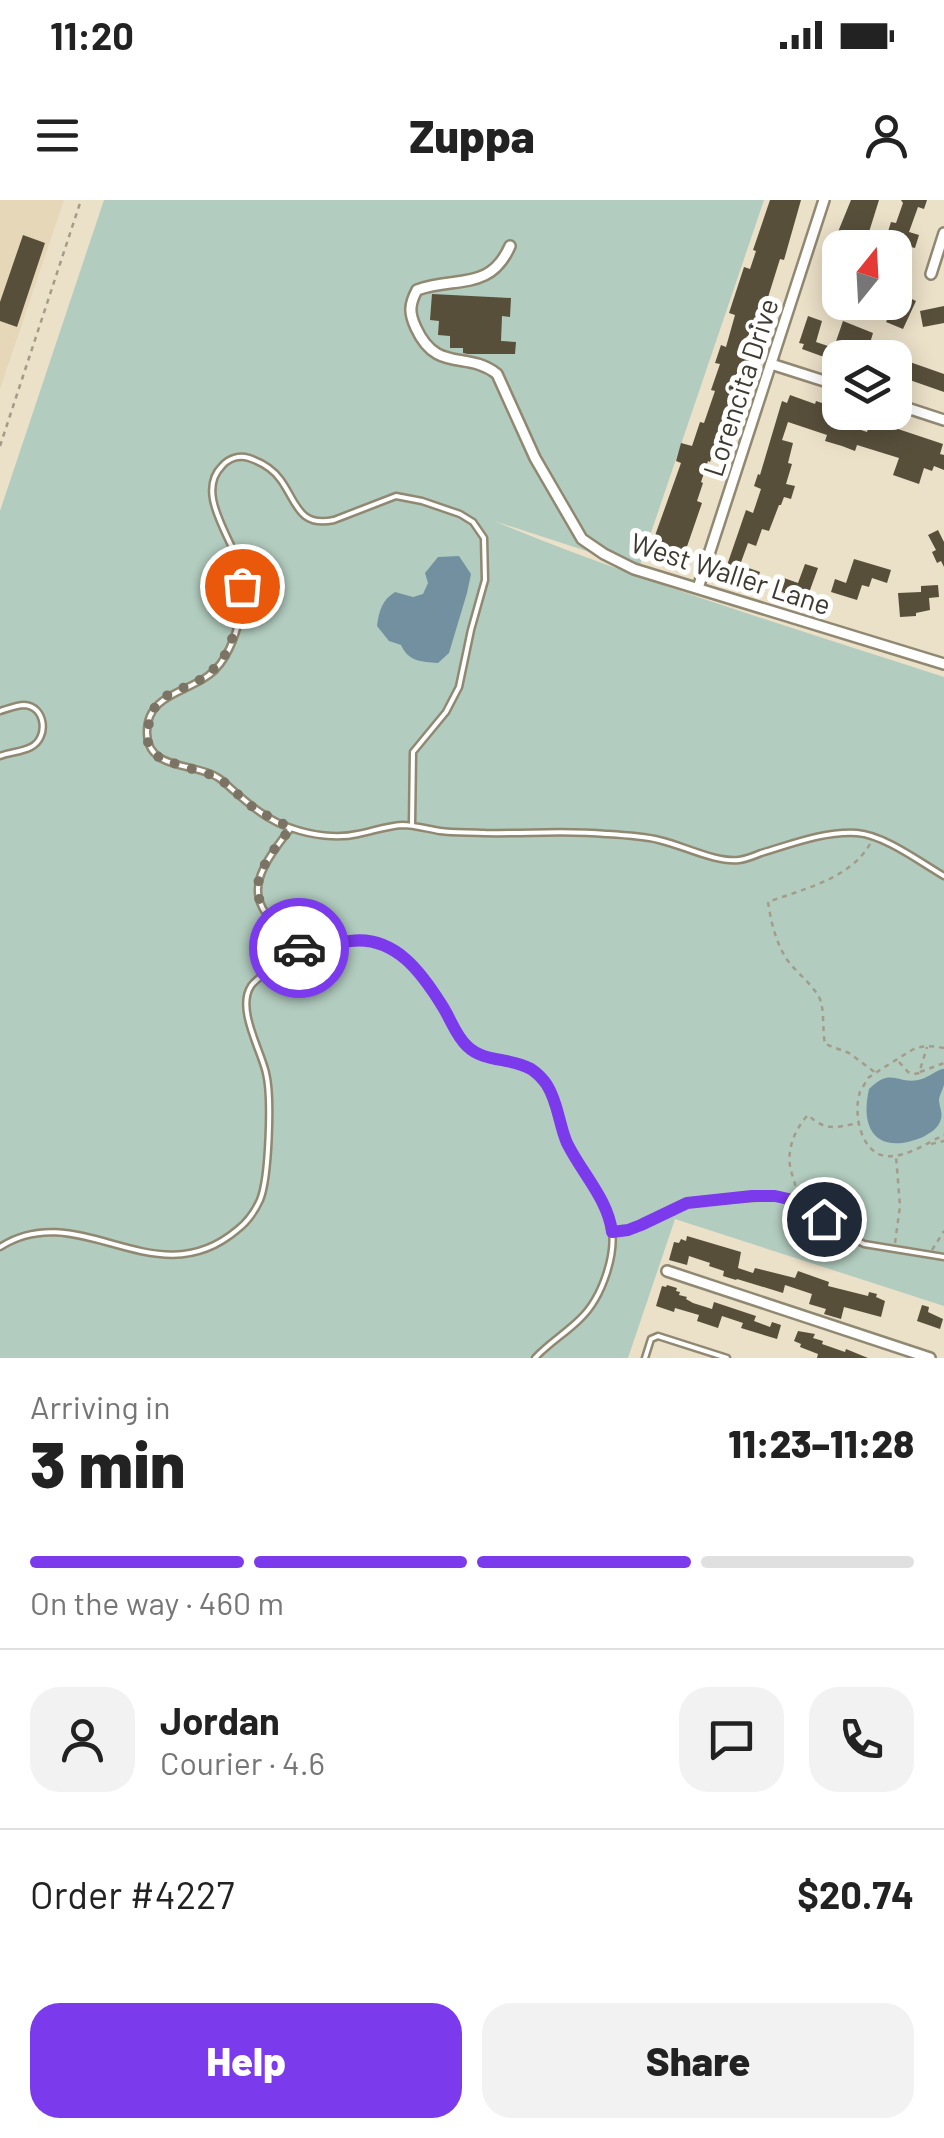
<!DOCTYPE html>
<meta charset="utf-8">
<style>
body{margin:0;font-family:Barlow,sans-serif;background:#f2f2f2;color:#222;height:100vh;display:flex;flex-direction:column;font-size:38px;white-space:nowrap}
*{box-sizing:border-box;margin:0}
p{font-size:32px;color:#767676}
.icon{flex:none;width:55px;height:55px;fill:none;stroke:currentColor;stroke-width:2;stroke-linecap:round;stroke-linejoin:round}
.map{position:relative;height:1158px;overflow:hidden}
.sheet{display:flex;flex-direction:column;background:#fff;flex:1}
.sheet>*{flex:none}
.needle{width:65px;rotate:18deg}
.buttons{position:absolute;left:822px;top:30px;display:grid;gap:20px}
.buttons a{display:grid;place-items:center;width:90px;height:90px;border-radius:20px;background:#fff;box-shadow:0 5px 25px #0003;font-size:50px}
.pin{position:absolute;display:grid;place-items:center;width:85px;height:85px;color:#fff;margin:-42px;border:5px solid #fff;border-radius:50%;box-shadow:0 2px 10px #0007}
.courier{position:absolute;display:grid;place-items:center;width:100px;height:100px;margin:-50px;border:8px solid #7c3aed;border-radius:50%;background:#fff;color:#222;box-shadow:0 2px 12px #0007}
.summary em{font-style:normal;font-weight:800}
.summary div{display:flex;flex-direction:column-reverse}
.summary{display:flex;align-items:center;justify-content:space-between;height:170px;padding:0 30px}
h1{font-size:65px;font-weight:800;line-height:75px}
.bar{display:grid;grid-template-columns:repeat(4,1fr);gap:15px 10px;align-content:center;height:120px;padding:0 30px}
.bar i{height:12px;border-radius:8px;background:#e0e0e0}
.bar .current{background:#7c3aed}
.bar p{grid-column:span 4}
.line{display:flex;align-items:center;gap:25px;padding:0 30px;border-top:2px solid #e0e0e0}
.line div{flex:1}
.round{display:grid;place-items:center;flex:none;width:105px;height:105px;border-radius:30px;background:#f2f2f2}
.button{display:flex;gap:20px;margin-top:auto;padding:20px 30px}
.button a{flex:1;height:115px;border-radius:30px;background:#7c3aed;color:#fff;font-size:40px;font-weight:800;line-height:115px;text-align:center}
.button a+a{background:#f2f2f2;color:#222}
.status{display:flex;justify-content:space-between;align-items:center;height:70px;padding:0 50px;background:#fff;direction:ltr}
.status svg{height:28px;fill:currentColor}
header{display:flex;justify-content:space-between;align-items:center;height:130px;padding:0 30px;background:#fff;font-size:45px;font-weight:800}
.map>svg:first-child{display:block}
.built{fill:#e5d7b8}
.green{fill:#b2ccbf}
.water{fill:#7390a0}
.building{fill:#584f3b}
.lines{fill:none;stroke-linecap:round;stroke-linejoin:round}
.service-casing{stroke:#918872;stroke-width:9}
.minor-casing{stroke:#918872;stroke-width:14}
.path{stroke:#a49c8a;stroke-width:2.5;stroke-dasharray:5 5;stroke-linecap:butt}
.service{stroke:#fff;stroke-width:4}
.minor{stroke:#fff;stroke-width:9}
.done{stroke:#7b7465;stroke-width:10;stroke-dasharray:0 18}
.route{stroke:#7c3aed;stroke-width:12}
.labels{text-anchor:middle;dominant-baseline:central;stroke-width:10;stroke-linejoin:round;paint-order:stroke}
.street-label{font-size:28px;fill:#3e3a30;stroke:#fff}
</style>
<div class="status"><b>11:20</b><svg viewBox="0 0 49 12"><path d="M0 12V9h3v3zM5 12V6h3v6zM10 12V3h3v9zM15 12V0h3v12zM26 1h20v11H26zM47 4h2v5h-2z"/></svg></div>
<header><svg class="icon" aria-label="menu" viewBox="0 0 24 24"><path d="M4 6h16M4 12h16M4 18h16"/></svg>Zuppa<svg class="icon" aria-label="person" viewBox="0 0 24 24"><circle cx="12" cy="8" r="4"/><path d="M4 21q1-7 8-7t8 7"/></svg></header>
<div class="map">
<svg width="944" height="1158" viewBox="0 0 944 1158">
<rect width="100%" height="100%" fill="#ebe0c8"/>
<polygon class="built" points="0,0 64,0 0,189"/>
<path class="green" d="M104,0H764L639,368L494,321C641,382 793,428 944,477V1106L675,1019L628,1158H0V311Z"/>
<g class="water">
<path d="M459,356L471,374L467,393L449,453L438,463C421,462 408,461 401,445L389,441L377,426C379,411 382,400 395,392L413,397L423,394L428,383L425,373L438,357Z"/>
<path d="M942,869H944C944,874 944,879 944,885C943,888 940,895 939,899C939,908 944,913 940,922C936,930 930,933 923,937C880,955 859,933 869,889C891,867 897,884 918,880C926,879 934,872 942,869Z"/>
</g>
<g class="building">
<polygon points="770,0 801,0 784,60 780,59 755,139 747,136 741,154 750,157 744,178 741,177 732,198 723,231 721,230 710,262 708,261 701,282 703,283 697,301 702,303 682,361 667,356 669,350 652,344 681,263 676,261 681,243 692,246 700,222 704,223 715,191 711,190 720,164 715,163 721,145 726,147 735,115 729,113 744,67 750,69 756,51 753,50"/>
<polygon points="851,0 879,0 864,48 840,48 840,102 846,102 842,113 825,107 838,67 829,64 834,50 831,49"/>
<polygon points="901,0 927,0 924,9 918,7 909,32 919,35 915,48 911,47 904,70 895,68 895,41 886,38 891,22 896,23 903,3"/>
<polygon points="23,35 45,43 17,127 0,121 0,102"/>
<polygon points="895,91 916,101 903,129 886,122 887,120 878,112 869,118 863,108 871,102 895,102"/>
<polygon points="432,94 511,98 510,117 502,116 501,141 516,142 515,154 468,154 463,153 463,148 450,148 450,136 438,135 439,121 430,120"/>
<polygon points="944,106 944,123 923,127 920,111"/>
<polygon points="808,116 822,121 816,142 828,146 824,157 802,149 804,144 799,143"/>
<polygon points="843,121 873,133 870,143 909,156 904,160 944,174 944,192 904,178 906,173 895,170 895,158 844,158 832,153"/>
<polygon points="790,195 815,204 816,201 828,205 826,211 845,218 843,224 867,232 871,220 943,244 940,254 944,255 944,270 934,266 932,271 924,268 919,284 893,275 899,258 857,245 855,251 842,246 825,241 827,235 788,222 782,240 793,243 788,263 792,264 786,284 795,286 791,299 784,297 781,305 779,305 769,331 762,329 756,346 748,343 740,365 760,372 756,385 724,374 746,310 753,313 761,289 754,286 758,274 760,275 782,201 787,203"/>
<polygon points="938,330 944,342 944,367 941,361 937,363 932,352 936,350 928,335"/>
<polygon points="854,359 891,370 887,383 872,378 869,387 862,385 857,400 831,392 835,379 846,383"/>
<polygon points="805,364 818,368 806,401 779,391 784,378 798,383"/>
<polygon points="938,385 939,397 929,398 930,410 916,413 916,416 900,417 898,393 921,392 921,386"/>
<polygon points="687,1036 741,1052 738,1068 753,1073 755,1068 795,1078 798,1071 829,1082 828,1086 868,1096 869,1092 877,1094 876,1097 885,1101 881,1117 844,1107 841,1119 824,1114 826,1109 809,1104 812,1094 785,1085 783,1093 737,1079 736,1080 723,1076 724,1071 709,1066 710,1063 689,1056 687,1065 669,1060 674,1042 679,1043 681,1039 686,1041"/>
<polygon points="667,1085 677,1088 676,1091 680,1092 679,1095 687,1097 686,1099 693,1103 712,1109 714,1102 756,1116 754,1121 770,1127 772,1122 781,1125 777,1139 741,1128 743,1123 722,1116 718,1128 697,1121 699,1115 675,1108 674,1112 656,1106 662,1086 666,1087"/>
<polygon points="922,1105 929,1107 928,1112 943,1119 940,1129 917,1121"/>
<polygon points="798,1131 815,1134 813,1138 823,1141 822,1144 845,1152 846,1149 868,1158 817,1158 818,1154 800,1147 801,1144 794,1141"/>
</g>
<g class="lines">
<g class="service-casing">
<g id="service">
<path d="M0,511C7,509 17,505 24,505C46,506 49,538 31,547C22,552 10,552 0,556"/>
<path d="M412,625L413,552L446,512L459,487L471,430L485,380L484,338L473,322L460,314L422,301L396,296L334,320C298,328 296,300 280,279C272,268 261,262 249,258C239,255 229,258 222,266C194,294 234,340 241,371C244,384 242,402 240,416C236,436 226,463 209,475C186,493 146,495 147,533C148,571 193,562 217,577C223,580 229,587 234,591C251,606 269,621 291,628C311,635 337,639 358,634C373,631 387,626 402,625C415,625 427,629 440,631C454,633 470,632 485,633C525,634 566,630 606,634C623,635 642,636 659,640C682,645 716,663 739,660C746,659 754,656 761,653C792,644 824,631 857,633C884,635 920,662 944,676"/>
<path d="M291,628C242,689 248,704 305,754"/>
<polyline points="612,1032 627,1030 641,1025 687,1003 775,996 793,1000 842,1033 864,1044 944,1057"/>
<path d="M0,1047C80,996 155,1099 237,1030C246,1023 255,1011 260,1000C269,978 272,897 266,873C261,850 236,809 251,786C260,773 300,754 316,750C333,746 351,739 368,741C405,745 427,779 444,809C451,821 456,837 467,847C481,859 500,858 517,863C557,876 553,917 570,948C583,971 603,996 610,1021C619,1051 602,1098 580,1119C566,1133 549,1143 535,1158"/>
<polyline points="645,1158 651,1139 658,1136 727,1158"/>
</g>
</g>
<g class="minor-casing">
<g id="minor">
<path d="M510,46C490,92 455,76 417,90C409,105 409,113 416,128C437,174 467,150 497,174L535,258L582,339L604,354L634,369L944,464"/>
<polyline points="931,74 944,33"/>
<polyline points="771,164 840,186"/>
<polyline points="895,204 944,220"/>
<polyline points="698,388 824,0"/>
<polyline points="667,1071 930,1158"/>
</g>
</g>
<g class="path">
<polyline points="0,246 81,0"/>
<path d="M870,644C850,679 803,689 768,702C771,722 776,744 788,761C798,774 811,783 819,797C825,808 822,830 825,844L849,853L876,873"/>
<path d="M944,848C934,846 924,845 914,849C908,852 872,875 868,878C867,880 861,890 860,892C853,912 860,953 886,956C906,958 927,943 944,935"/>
<polyline points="899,862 908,872 914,874 919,873 927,847"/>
<polyline points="920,872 944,863"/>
<polyline points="931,944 944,941"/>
<path d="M794,996C797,985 794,981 791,971C786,951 794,930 808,915C826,932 836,927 859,923"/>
<polyline points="895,1043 900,1006 896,956"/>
<polyline points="932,1050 944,1031"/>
</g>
<use href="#service" class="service"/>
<use href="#minor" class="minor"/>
</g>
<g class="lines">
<path class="done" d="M242,386L239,418L228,451L208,476L164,497L155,507L149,518L148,543L160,559L218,577L256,610L291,628C246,682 245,701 299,748"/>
<path class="route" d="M299,748L306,754C313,750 319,749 327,748C335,746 342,742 350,741C395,735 422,773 443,807C451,820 456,836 467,846C484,863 511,857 531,869C537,873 543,879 547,885C558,902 559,925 567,943C581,972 608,999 612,1032L628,1030L641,1025L687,1003L752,996H775L793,1000L824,1019"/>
</g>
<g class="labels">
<g class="street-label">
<text transform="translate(740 187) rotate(-72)">Lorencita Drive</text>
<text transform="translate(731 373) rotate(18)">West Waller Lane</text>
</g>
</g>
</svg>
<div class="buttons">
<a><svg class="needle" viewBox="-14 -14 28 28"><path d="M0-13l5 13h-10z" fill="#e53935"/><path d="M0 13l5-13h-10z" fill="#767676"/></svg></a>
<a><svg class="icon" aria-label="layers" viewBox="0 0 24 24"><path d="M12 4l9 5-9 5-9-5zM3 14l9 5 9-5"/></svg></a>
</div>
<div class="pin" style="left:242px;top:386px;background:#ea580c"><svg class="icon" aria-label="bag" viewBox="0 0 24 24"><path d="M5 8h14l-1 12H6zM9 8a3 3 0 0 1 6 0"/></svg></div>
<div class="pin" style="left:824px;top:1019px;background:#1f2937"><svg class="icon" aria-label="home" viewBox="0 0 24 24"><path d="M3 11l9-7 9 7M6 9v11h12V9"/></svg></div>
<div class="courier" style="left:299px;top:748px"><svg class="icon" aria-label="car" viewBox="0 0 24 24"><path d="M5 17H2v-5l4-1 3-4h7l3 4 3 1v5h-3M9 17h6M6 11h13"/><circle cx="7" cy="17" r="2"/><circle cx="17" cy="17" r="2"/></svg></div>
</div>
<section class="sheet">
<div class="summary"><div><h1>3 min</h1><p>Arriving in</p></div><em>11:23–11:28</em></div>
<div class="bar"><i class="current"></i><i class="current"></i><i class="current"></i><i></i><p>On the way · 460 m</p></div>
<div class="line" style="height:180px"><a class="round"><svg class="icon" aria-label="person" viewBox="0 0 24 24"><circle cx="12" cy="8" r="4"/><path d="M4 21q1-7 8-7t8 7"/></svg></a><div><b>Jordan</b><p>Courier · 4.6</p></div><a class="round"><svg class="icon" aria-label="chat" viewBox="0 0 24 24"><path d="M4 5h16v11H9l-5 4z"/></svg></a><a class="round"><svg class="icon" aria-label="phone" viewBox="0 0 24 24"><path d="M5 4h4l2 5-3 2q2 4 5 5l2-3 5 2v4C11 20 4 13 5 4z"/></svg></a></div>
<div class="line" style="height:130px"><div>Order #4227</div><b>$20.74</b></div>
<div class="button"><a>Help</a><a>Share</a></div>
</section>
